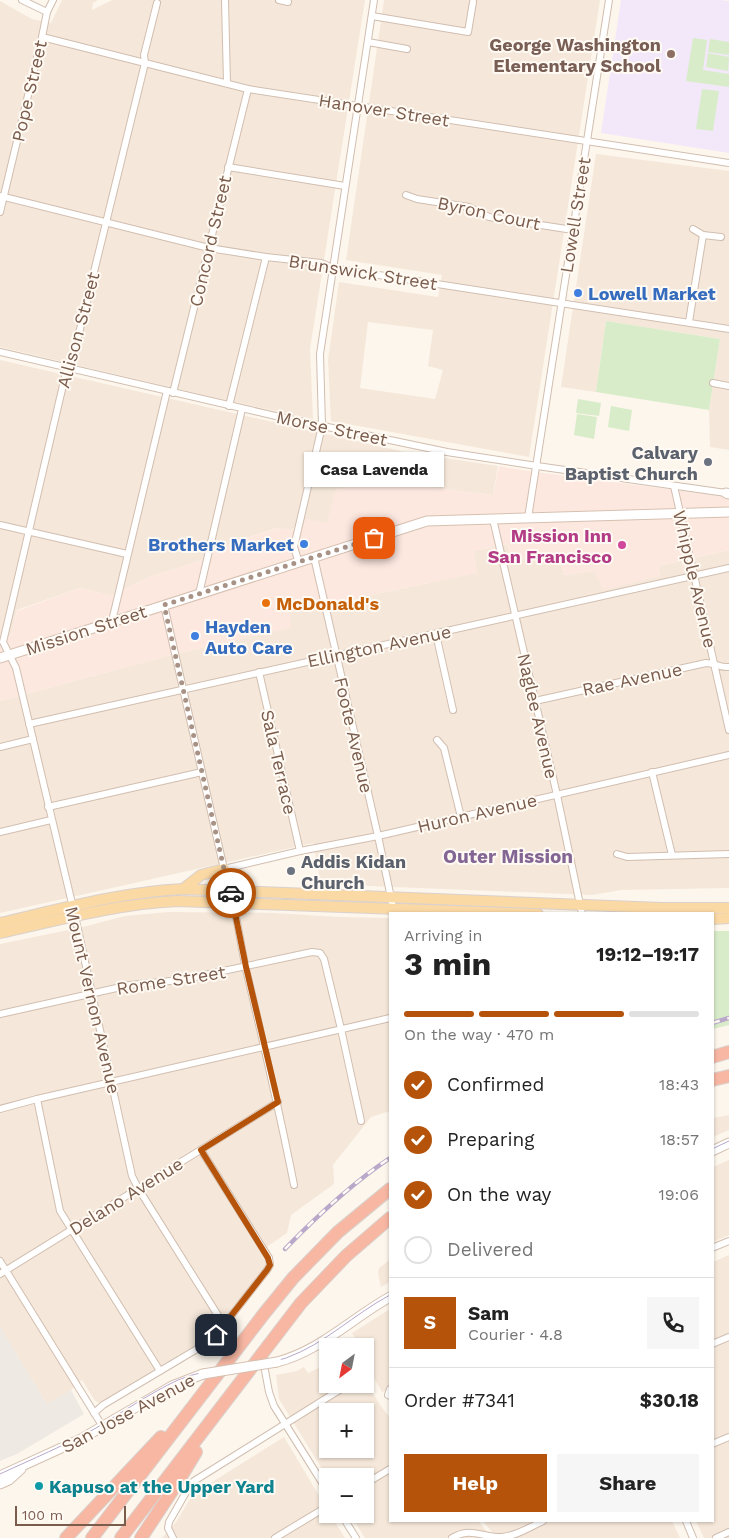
<!DOCTYPE html>
<meta charset="utf-8">
<style>
body{margin:0;font-family:"Work Sans",sans-serif;background:#f6f6f6;color:#222;height:100vh;display:flex;flex-direction:column;font-size:19px;white-space:nowrap}
*{box-sizing:border-box;margin:0}
p{font-size:16px;color:#767676}
.icon{flex:none;width:28px;height:28px;fill:none;stroke:currentColor;stroke-width:2;stroke-linecap:round;stroke-linejoin:round}
.map{position:relative;flex:1;overflow:hidden}
.side{position:absolute;left:389px;top:912px;width:325px;height:610px;display:flex;flex-direction:column;background:#fff;border-radius:0px;box-shadow:0 1px 4px #0004}
.side>*{flex:none}
.needle{width:32px;rotate:212deg}
.tools{position:absolute;left:319px;top:1338px;display:grid;gap:10px}
.tools a{display:grid;place-items:center;width:55px;height:55px;border-radius:0px;background:#fff;box-shadow:0 1px 4px #0004;font-size:25px}
.scale{position:absolute;left:15px;bottom:12px;width:111px;box-sizing:border-box;padding-left:5px;border:2px solid #7a5c4d;border-top:0;font-size:14px;line-height:18px;white-space:nowrap;color:#7a5c4d;-webkit-text-stroke:4px #fffaf3;paint-order:stroke}
.pin{position:absolute;display:grid;place-items:center;width:42px;height:42px;color:#fff;margin:-21px;border-radius:10px;box-shadow:0 2px 8px #0006}
.courier{position:absolute;display:grid;place-items:center;width:50px;height:50px;margin:-25px;border:4px solid #b45309;border-radius:50%;background:#fff;color:#222;box-shadow:0 1px 6px #0007}
.bubble{position:absolute;height:35px;border-radius:0px;background:#fff;box-shadow:0 1px 4px #0004;font-size:16px;font-weight:700;line-height:35px;text-align:center}
.headline em{font-style:normal;font-weight:700}
.headline div{display:flex;flex-direction:column-reverse}
.headline{display:flex;align-items:center;justify-content:space-between;height:85px;padding:0 15px}
h1{font-size:32px;font-weight:700;line-height:38px}
.bar{display:grid;grid-template-columns:repeat(4,1fr);gap:8px 5px;align-content:center;height:60px;padding:0 15px}
.bar i{height:6px;border-radius:4px;background:#e0e0e0}
.bar .selected{background:#b45309}
.bar p{grid-column:span 4}
.line{display:flex;align-items:center;gap:12px;padding:0 15px;border-top:1px solid #e0e0e0}
.line div{flex:1}
.round{display:grid;place-items:center;flex:none;width:52px;height:52px;border-radius:0px;background:#f6f6f6}
ol{padding:0 15px;list-style:none}
li{display:flex;align-items:center;gap:15px;height:55px}
li p{margin-inline-start:auto}
li .icon{padding:5px;border-radius:50%;background:#b45309;color:#fff;stroke-width:4}
li:last-child{color:#767676}
li i{width:28px;height:28px;border:2px solid #e0e0e0;border-radius:50%}
.button{display:flex;gap:10px;margin-top:auto;padding:10px 15px}
.button a{flex:1;height:58px;border-radius:0px;background:#b45309;color:#fff;font-size:20px;font-weight:700;line-height:58px;text-align:center}
.button a+a{background:#f6f6f6;color:#222}
.map>svg:first-child{display:block}
.residential{fill:#f5e8da;fill-rule:evenodd}
.commercial{fill:#fde8e0}
.industrial{fill:#efe9e4}
.education{fill:#f3e8fa}
.green{fill:#d8ecc9}
.lines{fill:none;stroke-linecap:round;stroke-linejoin:round}
.minor-casing{stroke:#d1beb0;stroke-width:8}
.secondary-casing{stroke:#d6c0b0;stroke-width:11}
.primary-casing{stroke:#dad1cd;stroke-width:12}
.motorway-casing{stroke:#dad1cd;stroke-width:14}
.minor{stroke:#fff;stroke-width:6}
.secondary{stroke:#fff;stroke-width:9}
.primary{stroke:#fbd9a5;stroke-width:10}
.motorway{stroke:#f7b7a3;stroke-width:12}
.tram{stroke:#b9a8c9;stroke-width:1}
.rail-casing{stroke:#b9a8c9;stroke-width:4.5}
.rail{stroke:#fffaf3;stroke-width:2.5;stroke-dasharray:8;stroke-linecap:butt}
.secondary-bridge-casing{stroke:#d6c0b0;stroke-width:11;stroke-linecap:butt}
.secondary-bridge{stroke:#fff;stroke-width:9}
.done{stroke:#a89285;stroke-width:5;stroke-dasharray:0 9}
.route{stroke:#b45309;stroke-width:6}
.education-dot{fill:#8d6e63;stroke:#fffaf3;stroke-width:2}
.shop-dot{fill:#3f7fe0;stroke:#fffaf3;stroke-width:2}
.worship-dot{fill:#6b7280;stroke:#fffaf3;stroke-width:2}
.hotel-dot{fill:#d1479c;stroke:#fffaf3;stroke-width:2}
.food-dot{fill:#e8710a;stroke:#fffaf3;stroke-width:2}
.culture-dot{fill:#0f9aa8;stroke:#fffaf3;stroke-width:2}
.labels{text-anchor:middle;dominant-baseline:central;stroke-width:4;stroke-linejoin:round;paint-order:stroke}
.education-label{font-size:18px;font-weight:bold;fill:#785e54;stroke:#fffaf3;text-anchor:end}
.street-label{font-size:18px;fill:#7a5c4d;stroke:#fffaf3}
.shop-label{font-size:18px;font-weight:bold;fill:#366cbe;stroke:#fffaf3;text-anchor:start}
.worship-label{font-size:18px;font-weight:bold;fill:#5b616d;stroke:#fffaf3;text-anchor:end}
.hotel-label{font-size:18px;font-weight:bold;fill:#b23c85;stroke:#fffaf3;text-anchor:end}
.food-label{font-size:18px;font-weight:bold;fill:#c56008;stroke:#fffaf3;text-anchor:start}
.culture-label{font-size:18px;font-weight:bold;fill:#0d838f;stroke:#fffaf3;text-anchor:start}
.neighbourhood-label{font-size:19px;font-weight:bold;fill:#846695;stroke:#fffaf3}
</style>
<div class="map">
<svg width="729" height="1538" viewBox="0 0 729 1538">
<rect width="100%" height="100%" fill="#fdf6ec"/>
<g class="residential">
<polygon points="62,0 98,0 93,3 92,10 112,0 365,0 310,349 313,419 225,400 0,347 0,1 32,19 51,23"/>
<path d="M384,0H600L529,457L331,421L328,360L339,282L438,297L442,275L346,260ZM368,322L433,330L428,366L443,370L435,399L360,388Z"/>
<polygon points="596,154 729,171 729,450 710,447 709,410 720,339 606,321 596,392 561,387"/>
<polygon points="0,360 405,452 498,466 493,495 384,482 327,523 307,520 291,530 276,528 216,549 200,561 149,577 111,596 80,588 17,610 11,635 0,633"/>
<polygon points="508,544 512,561 539,555 560,560 564,575 595,571 660,576 658,566 729,550 729,888 621,890 592,895 321,884 313,843 0,913 0,701 167,656 290,627 290,612 476,573 474,551"/>
<polygon points="168,912 274,913 339,917 390,918 390,1111 371,1117 333,1165 334,1184 291,1215 287,1233 268,1246 265,1271 212,1335 99,1403 95,1401 82,1380 71,1390 47,1404 0,1327 0,944 83,927 125,916"/>
<polygon points="729,1115 729,1130 713,1137 713,1118"/>
<polygon points="729,1160 729,1235 713,1242 713,1167"/>
<polygon points="729,1255 729,1538 704,1538 696,1521 712,1521 713,1262"/>
<polygon points="390,1260 390,1282 381,1287 378,1273 379,1268"/>
<polygon points="390,1309 390,1389 382,1392 373,1376 365,1379 365,1346 359,1346 352,1333"/>
<path d="M327,1364L328,1384H364L371,1390L380,1405L390,1418V1521H478L492,1538H365L350,1514H365V1476L327,1477L279,1399L276,1375L297,1371L304,1367L308,1373ZM328,1411H365V1449H328Z"/>
<polygon points="284,1437 327,1509 328,1514 330,1514 345,1538 162,1538 176,1522 193,1494"/>
<polygon points="483,1521 672,1521 680,1538 497,1538"/>
</g>
<polygon class="commercial" points="499,466 528,471 729,497 729,550 658,566 660,576 603,590 595,571 564,575 560,560 541,565 539,555 511,561 507,544 474,551 477,573 290,612 291,627 167,656 0,701 0,633 11,635 17,611 80,588 111,596 149,577 200,561 216,549 277,528 292,530 307,519 327,523 336,489 384,482 493,495"/>
<polygon class="industrial" points="0,1327 47,1404 71,1390 84,1414 17,1454 0,1461"/>
<polygon class="education" points="621,0 720,0 729,1 729,153 601,133"/>
<g class="green">
<polygon points="693,38 707,40 703,70 729,74 729,87 686,81"/>
<polygon points="710,39 729,42 729,55 708,52"/>
<polygon points="708,53 729,57 728,71 706,67"/>
<polygon points="702,89 719,91 713,131 696,129"/>
<polygon points="606,321 720,339 709,410 596,392"/>
<polygon points="578,399 601,403 599,416 576,413"/>
<polygon points="611,406 632,410 629,431 608,427"/>
<polygon points="577,414 597,417 594,439 574,435"/>
<polygon points="713,931 729,931 729,1025 713,1029"/>
</g>
<g class="lines">
<g class="minor-casing">
<g id="minor">
<polyline points="22,0 47,12"/>
<polyline points="225,0 227,83"/>
<polyline points="279,0 288,2"/>
<polyline points="157,3 144,55 145,63 72,362 67,368 3,642 16,668 75,916 132,1176 138,1188 224,1325"/>
<polyline points="372,16 468,32 473,2"/>
<polyline points="42,37 248,89 729,163"/>
<polyline points="368,42 407,49"/>
<polyline points="228,167 345,186"/>
<polyline points="406,195 417,199 469,207 489,217 573,230"/>
<polyline points="0,196 209,248 266,257 321,263 333,268 729,329"/>
<polyline points="0,212 42,37 47,12 53,0"/>
<polyline points="693,229 703,235 721,237"/>
<polyline points="689,322 703,235"/>
<polyline points="0,352 280,417 447,452 537,466 726,493"/>
<polyline points="713,383 729,386"/>
<polyline points="173,393 248,89"/>
<polyline points="229,406 266,257"/>
<polyline points="674,486 729,730"/>
<polyline points="528,518 609,0"/>
<polyline points="493,519 557,795 582,914"/>
<polyline points="0,525 127,554"/>
<polyline points="314,557 378,836 394,912"/>
<polyline points="299,563 294,547 322,426 320,354 374,0"/>
<polyline points="199,594 242,409"/>
<path d="M164,605L224,869C235,902 239,936 246,969C263,1041 280,1113 294,1185"/>
<polyline points="112,621 167,391"/>
<polyline points="436,634 453,710"/>
<polyline points="259,672 300,851"/>
<path d="M535,701L706,663C714,663 721,668 729,667"/>
<polyline points="29,724 729,568"/>
<polyline points="437,740 444,748 461,817"/>
<polyline points="0,747 33,739"/>
<polyline points="652,772 672,855"/>
<polyline points="48,807 202,772"/>
<polyline points="0,832 51,820"/>
<polyline points="617,854 627,857 729,854"/>
<polyline points="224,869 300,851 378,836 729,755"/>
<polyline points="0,1014 130,985 181,980 312,952 320,953 324,959 341,1029 361,1121"/>
<polyline points="37,1099 60,1211 160,1371"/>
<polyline points="0,1109 37,1099 390,1018"/>
<polyline points="712,1248 729,1241"/>
<polyline points="0,1261 103,1427"/>
<polyline points="0,1274 278,1102"/>
<polyline points="712,1344 729,1337"/>
<polyline points="264,1365 269,1392 274,1406 328,1492"/>
<polyline points="390,1389 388,1395 390,1396"/>
<polyline points="94,1413 103,1405 207,1343 224,1325 267,1270 270,1265 269,1258 201,1150"/>
<polyline points="712,1444 729,1437"/>
<polyline points="365,1484 390,1469"/>
<polyline points="341,1514 356,1538"/>
<polyline points="686,1521 693,1538"/>
<polyline points="173,1538 168,1528 169,1522 189,1487 194,1481 349,1384"/>
<polyline points="275,1538 328,1506"/>
<path d="M452,1538C471,1526 482,1538 502,1537C516,1536 530,1527 543,1521"/>
<polyline points="716,1538 729,1532"/>
</g>
</g>
<g class="secondary-casing">
<g id="secondary">
<polyline points="726,493 729,494"/>
<polyline points="0,658 427,521 729,512"/>
<polyline points="712,1151 729,1143"/>
<path d="M277,1362C320,1351 352,1318 390,1297"/>
<polyline points="0,1476 81,1439 172,1386 203,1374"/>
<polyline points="0,1484 9,1480 21,1469"/>
</g>
</g>
<g class="primary-casing">
<g id="primary">
<polyline points="183,889 201,875 224,869"/>
<polyline points="712,919 729,918"/>
<path d="M0,923C60,909 121,892 183,889L662,908H729"/>
<path d="M0,933C58,920 117,904 177,901L538,914"/>
</g>
</g>
<g class="motorway-casing">
<g id="motorway">
<polyline points="712,1057 729,1052"/>
<polyline points="712,1080 729,1076"/>
<polyline points="66,1538 161,1437"/>
<polyline points="92,1538 263,1315 293,1278 338,1232 390,1189"/>
<polyline points="121,1538 301,1303 346,1256 390,1218"/>
<polyline points="141,1538 176,1485 196,1452"/>
</g>
</g>
<use href="#minor" class="minor"/>
<use href="#secondary" class="secondary"/>
<use href="#primary" class="primary"/>
<use href="#motorway" class="motorway"/>
<g class="tram">
<polyline points="712,1149 729,1141"/>
<path d="M0,1474C32,1459 66,1445 96,1428C123,1412 150,1393 178,1380C213,1365 251,1370 286,1358C325,1344 354,1314 390,1295"/>
</g>
<g class="rail-casing">
<g id="rail">
<polyline points="712,1023 729,1018"/>
<path d="M285,1249C317,1216 351,1184 390,1158"/>
</g>
</g>
<use href="#rail" class="rail"/>
<g class="secondary-bridge-casing">
<polyline id="secondary-bridge" points="203,1374 277,1362"/>
</g>
<use href="#secondary-bridge" class="secondary-bridge"/>
</g>
<g class="lines">
<polyline class="done" points="231,893 224,869 164,605 374,538"/>
<polyline class="route" points="216,1335 267,1270 270,1265 268,1258 201,1150 278,1102 246,967 231,893"/>
</g>
<circle class="education-dot" cx="671" cy="54" r="5"/>
<g class="shop-dot">
<circle cx="578" cy="293" r="5"/>
<circle cx="304" cy="544" r="5"/>
<circle cx="195" cy="636" r="5"/>
</g>
<g class="worship-dot">
<circle cx="708" cy="462" r="5"/>
<circle cx="291" cy="871" r="5"/>
</g>
<circle class="hotel-dot" cx="622" cy="545" r="5"/>
<circle class="food-dot" cx="266" cy="603" r="5"/>
<circle class="culture-dot" cx="39" cy="1486" r="5"/>
<g class="labels">
<g class="education-label">
<text x="661" y="44">George Washington<tspan x="661" dy="21">Elementary School</tspan></text>
</g>
<g class="street-label">
<text transform="translate(29 91) rotate(-77)">Pope Street</text>
<text transform="translate(384 110) rotate(9)">Hanover Street</text>
<text transform="translate(489 213) rotate(12)">Byron Court</text>
<text transform="translate(575 215) rotate(-81)">Lowell Street</text>
<text transform="translate(210 241) rotate(-77)">Concord Street</text>
<text transform="translate(363 272) rotate(9)">Brunswick Street</text>
<text transform="translate(78 330) rotate(-75)">Allison Street</text>
<text transform="translate(332 428) rotate(12)">Morse Street</text>
<text transform="translate(695 579) rotate(77)">Whipple Avenue</text>
<text transform="translate(86 630) rotate(-18)">Mission Street</text>
<text transform="translate(379 646) rotate(-12)">Ellington Avenue</text>
<text transform="translate(632 679) rotate(-12)">Rae Avenue</text>
<text transform="translate(538 716) rotate(77)">Naglee Avenue</text>
<text transform="translate(354 735) rotate(77)">Foote Avenue</text>
<text transform="translate(279 762) rotate(77)">Sala Terrace</text>
<text transform="translate(477 813) rotate(-13)">Huron Avenue</text>
<text transform="translate(171 980) rotate(-9)">Rome Street</text>
<text transform="translate(93 1000) rotate(77)">Mount Vernon Avenue</text>
<text transform="translate(126 1196) rotate(-32)">Delano Avenue</text>
<text transform="translate(128 1413) rotate(-28)">San Jose Avenue</text>
</g>
<g class="shop-label">
<text x="588" y="293">Lowell Market</text>
<text x="294" y="544" text-anchor="end">Brothers Market</text>
<text x="205" y="626">Hayden<tspan x="205" dy="21">Auto Care</tspan></text>
</g>
<g class="worship-label">
<text x="698" y="452">Calvary<tspan x="698" dy="21">Baptist Church</tspan></text>
<text x="301" y="861" text-anchor="start">Addis Kidan<tspan x="301" dy="21">Church</tspan></text>
</g>
<g class="hotel-label">
<text x="612" y="535">Mission Inn<tspan x="612" dy="21">San Francisco</tspan></text>
</g>
<g class="food-label">
<text x="276" y="603">McDonald's</text>
</g>
<g class="culture-label">
<text x="49" y="1486">Kapuso at the Upper Yard</text>
</g>
<g class="neighbourhood-label">
<text x="508" y="856">Outer Mission</text>
</g>
</g>
</svg>
<div class="tools">
<a><svg class="needle" viewBox="-14 -14 28 28"><path d="M0-13l5 13h-10z" fill="#e53935"/><path d="M0 13l5-13h-10z" fill="#767676"/></svg></a>
<a>+</a>
<a>−</a>
</div>
<div class="scale">100 m</div>
<div class="pin" style="left:374px;top:538px;background:#ea580c"><svg class="icon" aria-label="bag" viewBox="0 0 24 24"><path d="M5 8h14l-1 12H6zM9 8a3 3 0 0 1 6 0"/></svg></div>
<div class="pin" style="left:216px;top:1335px;background:#1f2937"><svg class="icon" aria-label="home" viewBox="0 0 24 24"><path d="M3 11l9-7 9 7M6 9v11h12V9"/></svg></div>
<div class="courier" style="left:231px;top:893px"><svg class="icon" aria-label="car" viewBox="0 0 24 24"><path d="M5 17H2v-5l4-1 3-4h7l3 4 3 1v5h-3M9 17h6M6 11h13"/><circle cx="7" cy="17" r="2"/><circle cx="17" cy="17" r="2"/></svg></div>
<div class="bubble" style="left:304px;top:452px;width:140px">Casa Lavenda</div>
<section class="side">
<div class="headline"><div><h1>3 min</h1><p>Arriving in</p></div><em>19:12–19:17</em></div>
<div class="bar"><i class="selected"></i><i class="selected"></i><i class="selected"></i><i></i><p>On the way · 470 m</p></div>
<ol>
<li><svg class="icon" aria-label="check" viewBox="0 0 24 24"><path d="M5 12l5 5 9-10"/></svg>Confirmed<p>18:43</p></li>
<li><svg class="icon" aria-label="check" viewBox="0 0 24 24"><path d="M5 12l5 5 9-10"/></svg>Preparing<p>18:57</p></li>
<li><svg class="icon" aria-label="check" viewBox="0 0 24 24"><path d="M5 12l5 5 9-10"/></svg>On the way<p>19:06</p></li>
<li><i></i>Delivered</li>
</ol>
<div class="line" style="height:90px"><b class="round" style="background:#b45309;color:#fff">S</b><div><b>Sam</b><p>Courier · 4.8</p></div><a class="round"><svg class="icon" aria-label="phone" viewBox="0 0 24 24"><path d="M5 4h4l2 5-3 2q2 4 5 5l2-3 5 2v4C11 20 4 13 5 4z"/></svg></a></div>
<div class="line" style="height:65px"><div>Order #7341</div><b>$30.18</b></div>
<div class="button"><a>Help</a><a>Share</a></div>
</section>
</div>
